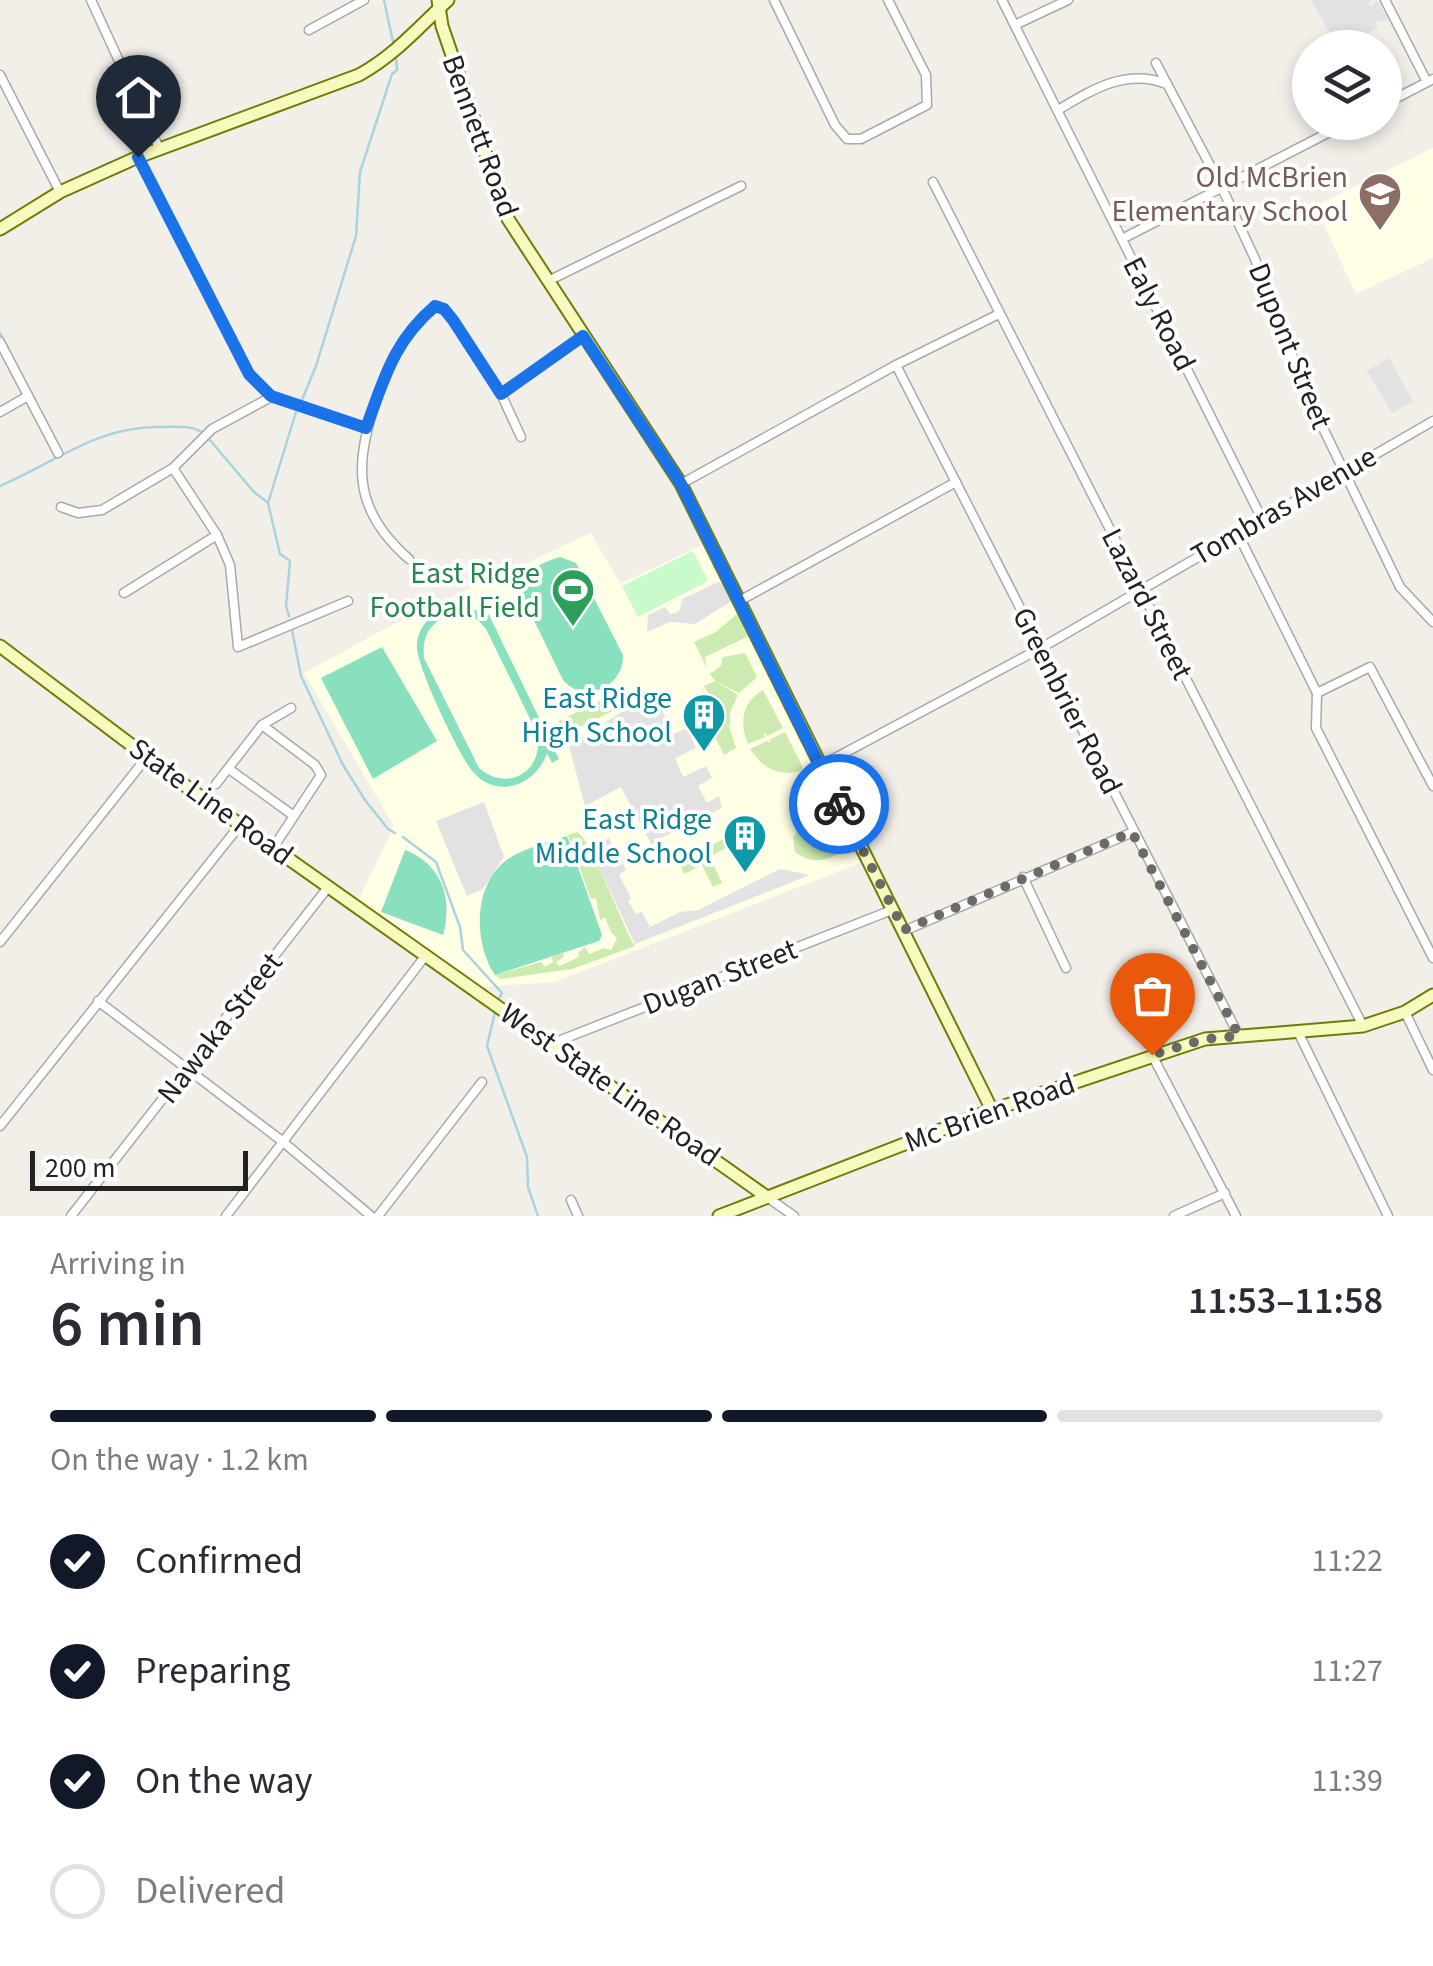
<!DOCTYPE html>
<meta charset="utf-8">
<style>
body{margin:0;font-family:"Source Sans 3",sans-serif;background:#f7f7f7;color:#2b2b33;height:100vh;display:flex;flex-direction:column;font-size:38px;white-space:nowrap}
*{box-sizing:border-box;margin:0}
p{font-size:32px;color:#7c7c81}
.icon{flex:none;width:55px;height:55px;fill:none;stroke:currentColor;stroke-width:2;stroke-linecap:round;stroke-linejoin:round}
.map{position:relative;height:1216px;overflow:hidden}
.panel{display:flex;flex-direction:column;background:#fff;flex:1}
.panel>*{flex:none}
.buttons{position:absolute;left:1292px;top:30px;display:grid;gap:20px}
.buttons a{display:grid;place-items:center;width:110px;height:110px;border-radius:50%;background:#fff;box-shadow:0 5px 15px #0003;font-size:50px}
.scale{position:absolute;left:30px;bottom:25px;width:218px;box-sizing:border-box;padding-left:10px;border:5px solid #222;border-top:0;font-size:28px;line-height:35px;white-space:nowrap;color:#222;-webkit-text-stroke:8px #fff;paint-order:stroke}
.pin{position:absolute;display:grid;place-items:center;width:85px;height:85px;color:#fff;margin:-102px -42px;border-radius:50% 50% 50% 0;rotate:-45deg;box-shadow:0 0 10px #0007}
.pin .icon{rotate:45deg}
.courier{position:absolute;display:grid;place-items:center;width:100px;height:100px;margin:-50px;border:8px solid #1a73e8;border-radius:50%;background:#fff;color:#222;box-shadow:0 2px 12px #0007}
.summary em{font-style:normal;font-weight:600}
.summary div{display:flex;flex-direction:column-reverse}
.summary{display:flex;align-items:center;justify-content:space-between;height:170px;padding:0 50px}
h1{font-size:65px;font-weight:600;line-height:75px}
.bar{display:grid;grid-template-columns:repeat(4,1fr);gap:15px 10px;align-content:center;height:120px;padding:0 50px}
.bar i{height:12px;border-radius:8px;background:#e1e1e2}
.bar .on{background:#111827}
.bar p{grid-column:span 4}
ol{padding:0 50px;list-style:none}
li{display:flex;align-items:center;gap:30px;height:110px}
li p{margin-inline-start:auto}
li .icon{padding:10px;border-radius:50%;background:#111827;color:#fff;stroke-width:4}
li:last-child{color:#7c7c81}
li i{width:55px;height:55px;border:5px solid #e1e1e2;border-radius:50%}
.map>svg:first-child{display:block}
.education{fill:#ffffe5}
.grass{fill:#cdebb0}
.park{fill:#c8facc}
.pitch{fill:#88e0be;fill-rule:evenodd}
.parking{fill:#e2e2e2}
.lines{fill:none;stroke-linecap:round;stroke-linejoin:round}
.stream{stroke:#aad3df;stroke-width:2.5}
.street-casing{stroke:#a9a9a9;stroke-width:11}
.secondary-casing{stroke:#707d05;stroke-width:15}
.street{stroke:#fff;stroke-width:8}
.secondary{stroke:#f7fabf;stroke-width:11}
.done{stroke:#6b6a68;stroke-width:10;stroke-dasharray:0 18}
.route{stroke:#1a73e8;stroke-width:12}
.labels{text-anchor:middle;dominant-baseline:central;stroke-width:8;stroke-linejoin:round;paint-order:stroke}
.street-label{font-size:30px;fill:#222;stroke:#fff}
.education-label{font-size:30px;fill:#785e54;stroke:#fff;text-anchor:end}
.leisure-label{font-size:30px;fill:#27864d;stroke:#fff;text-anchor:end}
.culture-label{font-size:30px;fill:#0d838f;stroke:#fff;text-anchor:end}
</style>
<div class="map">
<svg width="1433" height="1216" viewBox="0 0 1433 1216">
<rect width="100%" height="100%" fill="#f2efe9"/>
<g class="education">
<polygon points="1433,148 1433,258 1356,294 1315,206"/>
<polygon points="591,533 620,584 706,543 753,634 860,863 555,982 479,987 357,903 394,826 304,673 390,626"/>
</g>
<g class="grass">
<polygon points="739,612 751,635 705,657 707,668 694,642 716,632"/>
<polygon points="745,653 757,677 739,693 717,682 738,695 730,713 730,726 716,719 729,726 736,748 724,755 708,722 720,715 704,686 715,681 710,674 721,666 723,657"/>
<polygon points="627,688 627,704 561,736 559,721"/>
<path d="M763,690L783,728L767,736L763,732L765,737L748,744C739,723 742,702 763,690Z"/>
<path d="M785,732L803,768L800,771C777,777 763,768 750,749L767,741L771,744L769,740Z"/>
<path d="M825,813L844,851C827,861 812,865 795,852L793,837L801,825Z"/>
<polygon points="745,828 752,842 744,847 754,865 742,869 729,846 710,857 722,883 713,887 702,865 684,874 679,862"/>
<path d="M577,832C592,840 621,924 635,946L572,969L501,979L495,975L541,962L545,967L553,962L552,957L563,953L564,957L556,962L559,966L579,957L578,953L585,947L589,954L604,948L611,950L617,938L611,932L605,917L600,920L596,898L591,899L568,835Z"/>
</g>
<polygon class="park" points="693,551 708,581 638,617 622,586"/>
<g class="pitch">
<path d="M560,557L576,563L623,655C624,687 584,705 563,680L524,600C518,573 537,564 560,557Z"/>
<path d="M452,607H466L489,615L559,759L552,763L547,753C536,785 498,800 473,772C460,757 414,662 417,644C419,624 433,612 452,607ZM462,614L478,620L486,629L537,733C545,771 508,793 479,768L424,658C421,631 436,615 462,614Z"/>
<polygon points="382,647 437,741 373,779 321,678"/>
<path d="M567,836L602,935L599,941L495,975C473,943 473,883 508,859C525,848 548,842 567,836Z"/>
<path d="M405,850C442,864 453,899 443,935L381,912Z"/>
</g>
<g class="parking">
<polygon points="1311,0 1372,0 1368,3 1371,7 1377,0 1389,20 1375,22 1378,28 1338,47"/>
<polygon points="1389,358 1413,401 1392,413 1367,371"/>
<polygon points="718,582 725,585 733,600 695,624 670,622 647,632 648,615 665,607 670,614 676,613 680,610 682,599"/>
<polygon points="657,701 674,734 687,728 696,748 675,758 683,777 706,766 712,778 698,786 707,803 719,796 722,808 661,838 662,848 656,853 621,787 585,806 569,746 637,702"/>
<polygon points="484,802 504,857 483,889 467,896 436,821"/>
<polygon points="609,838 626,870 619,875 631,898 628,901 636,914 642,912 650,927 680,912 698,910 780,869 810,875 635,944 590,848"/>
</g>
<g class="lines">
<g class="stream">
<polyline points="384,0 393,42"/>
<polyline points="0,333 7,347"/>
<polyline points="302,400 316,366 356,236 360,172 392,74 397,70 396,55"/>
<polyline points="209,439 254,492 267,502"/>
<path d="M0,486C56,462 99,425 162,427C176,427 188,425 200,431"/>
<polyline points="289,616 286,606 290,561 280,554 268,503 296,412"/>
<polyline points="292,630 301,676 343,765 365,800 388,829 395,833"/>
<polyline points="403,837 436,862 460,927 463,950 502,993 499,999"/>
<polyline points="495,1012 487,1046 527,1157 528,1187 538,1216"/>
</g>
<g class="street-casing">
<g id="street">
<polyline points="91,0 159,148"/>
<polyline points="774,0 835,125 847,139 861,139 927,105 926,75 888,0"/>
<polyline points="1002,0 1263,521"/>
<polyline points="1385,0 1427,82"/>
<polyline points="1015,25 1068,0"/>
<polyline points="309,30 364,0"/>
<polyline points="1156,63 1222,188 1255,259 1308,397 1400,587 1433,622"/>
<polyline points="0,75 60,192"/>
<polyline points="1385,104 1433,79"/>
<path d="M1058,110C1093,89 1127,68 1167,84"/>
<polyline points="138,157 249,375 271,397 366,428"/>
<polyline points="933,182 1363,1026"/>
<polyline points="1122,239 1349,122"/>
<polyline points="548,281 741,186"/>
<polyline points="0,342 58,453"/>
<polyline points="896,365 1239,1036"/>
<polyline points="501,394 583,336"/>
<polyline points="0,412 28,396"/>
<polyline points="173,468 217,535 230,565 238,647 348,601"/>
<polyline points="681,484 896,365 999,314"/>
<polyline points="61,507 78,513 102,510 173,468 212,429 271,397"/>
<polyline points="1238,534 1317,693 1316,728 1433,958"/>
<path d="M409,559C349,507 355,459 380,390C394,354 405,332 435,306L444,309L453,320L501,394L521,437"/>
<polyline points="124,593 217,535"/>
<polyline points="741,600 956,482"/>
<polyline points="1317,693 1370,667 1433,786"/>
<polyline points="820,766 1041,648 1433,421"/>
<polyline points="229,769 294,816 321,775 315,765 262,725"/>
<polyline points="216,784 262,725 291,708"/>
<polyline points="273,848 294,816"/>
<polyline points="1023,877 1066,968"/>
<polyline points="904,931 1133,832"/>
<polyline points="0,942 147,757"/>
<polyline points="98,1001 282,1141 371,1216"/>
<polyline points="1405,1012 1433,1070"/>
<polyline points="1299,1034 1388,1216"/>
<polyline points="548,1045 892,910"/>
<polyline points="1152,1055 1236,1216"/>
<polyline points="0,1126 240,825"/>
<polyline points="767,1197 794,1216"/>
<polyline points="571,1200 578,1216"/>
<polyline points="71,1216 329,886"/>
<polyline points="226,1216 426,955"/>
<polyline points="378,1216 482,1082"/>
<polyline points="1174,1216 1225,1193"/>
</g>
</g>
<g class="secondary-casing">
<g id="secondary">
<polyline points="438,0 442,26 508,219 681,484 992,1110"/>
<path d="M0,229L60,192L138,157L359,75C395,55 419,27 448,0"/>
<polyline points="0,646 187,787 767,1197"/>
<polyline points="719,1216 992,1110 1205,1039 1363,1026 1405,1012 1433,995"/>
</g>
</g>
<use href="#street" class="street"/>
<use href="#secondary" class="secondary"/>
</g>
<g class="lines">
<polyline class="done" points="839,804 904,930 1132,832 1239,1036 1205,1039 1152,1055"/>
<path class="route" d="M138,157L249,374L271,396L366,428C384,379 393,342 435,306L444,309L453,320L501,394L583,336L681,484L839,804"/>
</g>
<defs>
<g id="school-pin" transform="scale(2.25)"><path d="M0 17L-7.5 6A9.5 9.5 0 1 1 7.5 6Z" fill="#8d6e63" stroke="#fff"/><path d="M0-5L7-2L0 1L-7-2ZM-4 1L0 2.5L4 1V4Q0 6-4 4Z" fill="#fff"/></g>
<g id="stadium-pin" transform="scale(2.25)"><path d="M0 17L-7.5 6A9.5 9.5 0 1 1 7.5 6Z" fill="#2e9e5b" stroke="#fff"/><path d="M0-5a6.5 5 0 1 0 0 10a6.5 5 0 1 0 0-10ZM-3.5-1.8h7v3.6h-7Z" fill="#fff"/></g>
<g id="building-pin" transform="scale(2.25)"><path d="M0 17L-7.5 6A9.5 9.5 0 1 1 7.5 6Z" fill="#0f9aa8" stroke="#fff"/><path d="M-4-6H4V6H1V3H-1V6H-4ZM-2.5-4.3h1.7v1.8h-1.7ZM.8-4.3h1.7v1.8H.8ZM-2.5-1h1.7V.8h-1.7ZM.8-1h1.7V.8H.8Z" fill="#fff"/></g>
</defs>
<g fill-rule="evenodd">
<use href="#school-pin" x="1380" y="194"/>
<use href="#stadium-pin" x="573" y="590"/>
<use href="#building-pin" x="704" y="715"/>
<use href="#building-pin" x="745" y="836"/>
</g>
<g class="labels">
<g class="street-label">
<text transform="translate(480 136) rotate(70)">Bennett Road</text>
<text transform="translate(1159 314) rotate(63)">Ealy Road</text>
<text transform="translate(1290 346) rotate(68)">Dupont Street</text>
<text transform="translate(1284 506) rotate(-30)">Tombras Avenue</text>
<text transform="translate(1147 604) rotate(63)">Lazard Street</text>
<text transform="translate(1067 701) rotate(63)">Greenbrier Road</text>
<text transform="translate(211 802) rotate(36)">State Line Road</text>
<text transform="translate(720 977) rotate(-21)">Dugan Street</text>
<text transform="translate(220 1028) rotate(-52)">Nawaka Street</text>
<text transform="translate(610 1085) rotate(35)">West State Line Road</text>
<text transform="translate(990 1113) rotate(-20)">Mc Brien Road</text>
</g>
<g class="education-label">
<text x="1348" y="177">Old McBrien<tspan x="1348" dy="34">Elementary School</tspan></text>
</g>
<g class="leisure-label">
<text x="540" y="573">East Ridge<tspan x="540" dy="34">Football Field</tspan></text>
</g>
<g class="culture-label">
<text x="672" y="698">East Ridge<tspan x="672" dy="34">High School</tspan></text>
<text x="712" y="819">East Ridge<tspan x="712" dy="34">Middle School</tspan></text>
</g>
</g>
</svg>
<div class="buttons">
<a><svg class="icon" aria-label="layers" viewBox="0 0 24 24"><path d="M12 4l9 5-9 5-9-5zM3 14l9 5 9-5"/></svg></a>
</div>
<div class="scale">200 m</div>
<div class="pin" style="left:1152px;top:1055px;background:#ea580c"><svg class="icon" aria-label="bag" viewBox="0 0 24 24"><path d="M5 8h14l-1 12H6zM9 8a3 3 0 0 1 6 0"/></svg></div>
<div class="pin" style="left:138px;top:157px;background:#1f2937"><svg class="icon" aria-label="home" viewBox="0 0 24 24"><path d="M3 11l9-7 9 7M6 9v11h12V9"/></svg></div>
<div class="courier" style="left:839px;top:804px"><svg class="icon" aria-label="bike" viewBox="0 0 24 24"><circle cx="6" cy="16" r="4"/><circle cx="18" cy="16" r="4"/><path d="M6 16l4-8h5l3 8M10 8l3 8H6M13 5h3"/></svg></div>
</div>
<section class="panel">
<div class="summary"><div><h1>6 min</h1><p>Arriving in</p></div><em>11:53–11:58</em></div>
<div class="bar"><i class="on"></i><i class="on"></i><i class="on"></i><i></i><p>On the way · 1.2 km</p></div>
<ol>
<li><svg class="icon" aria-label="check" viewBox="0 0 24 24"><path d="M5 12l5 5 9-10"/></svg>Confirmed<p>11:22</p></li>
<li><svg class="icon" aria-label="check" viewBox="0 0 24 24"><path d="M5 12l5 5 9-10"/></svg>Preparing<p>11:27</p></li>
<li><svg class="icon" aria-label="check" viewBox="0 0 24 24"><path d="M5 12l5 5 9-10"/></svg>On the way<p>11:39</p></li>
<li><i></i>Delivered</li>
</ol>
</section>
